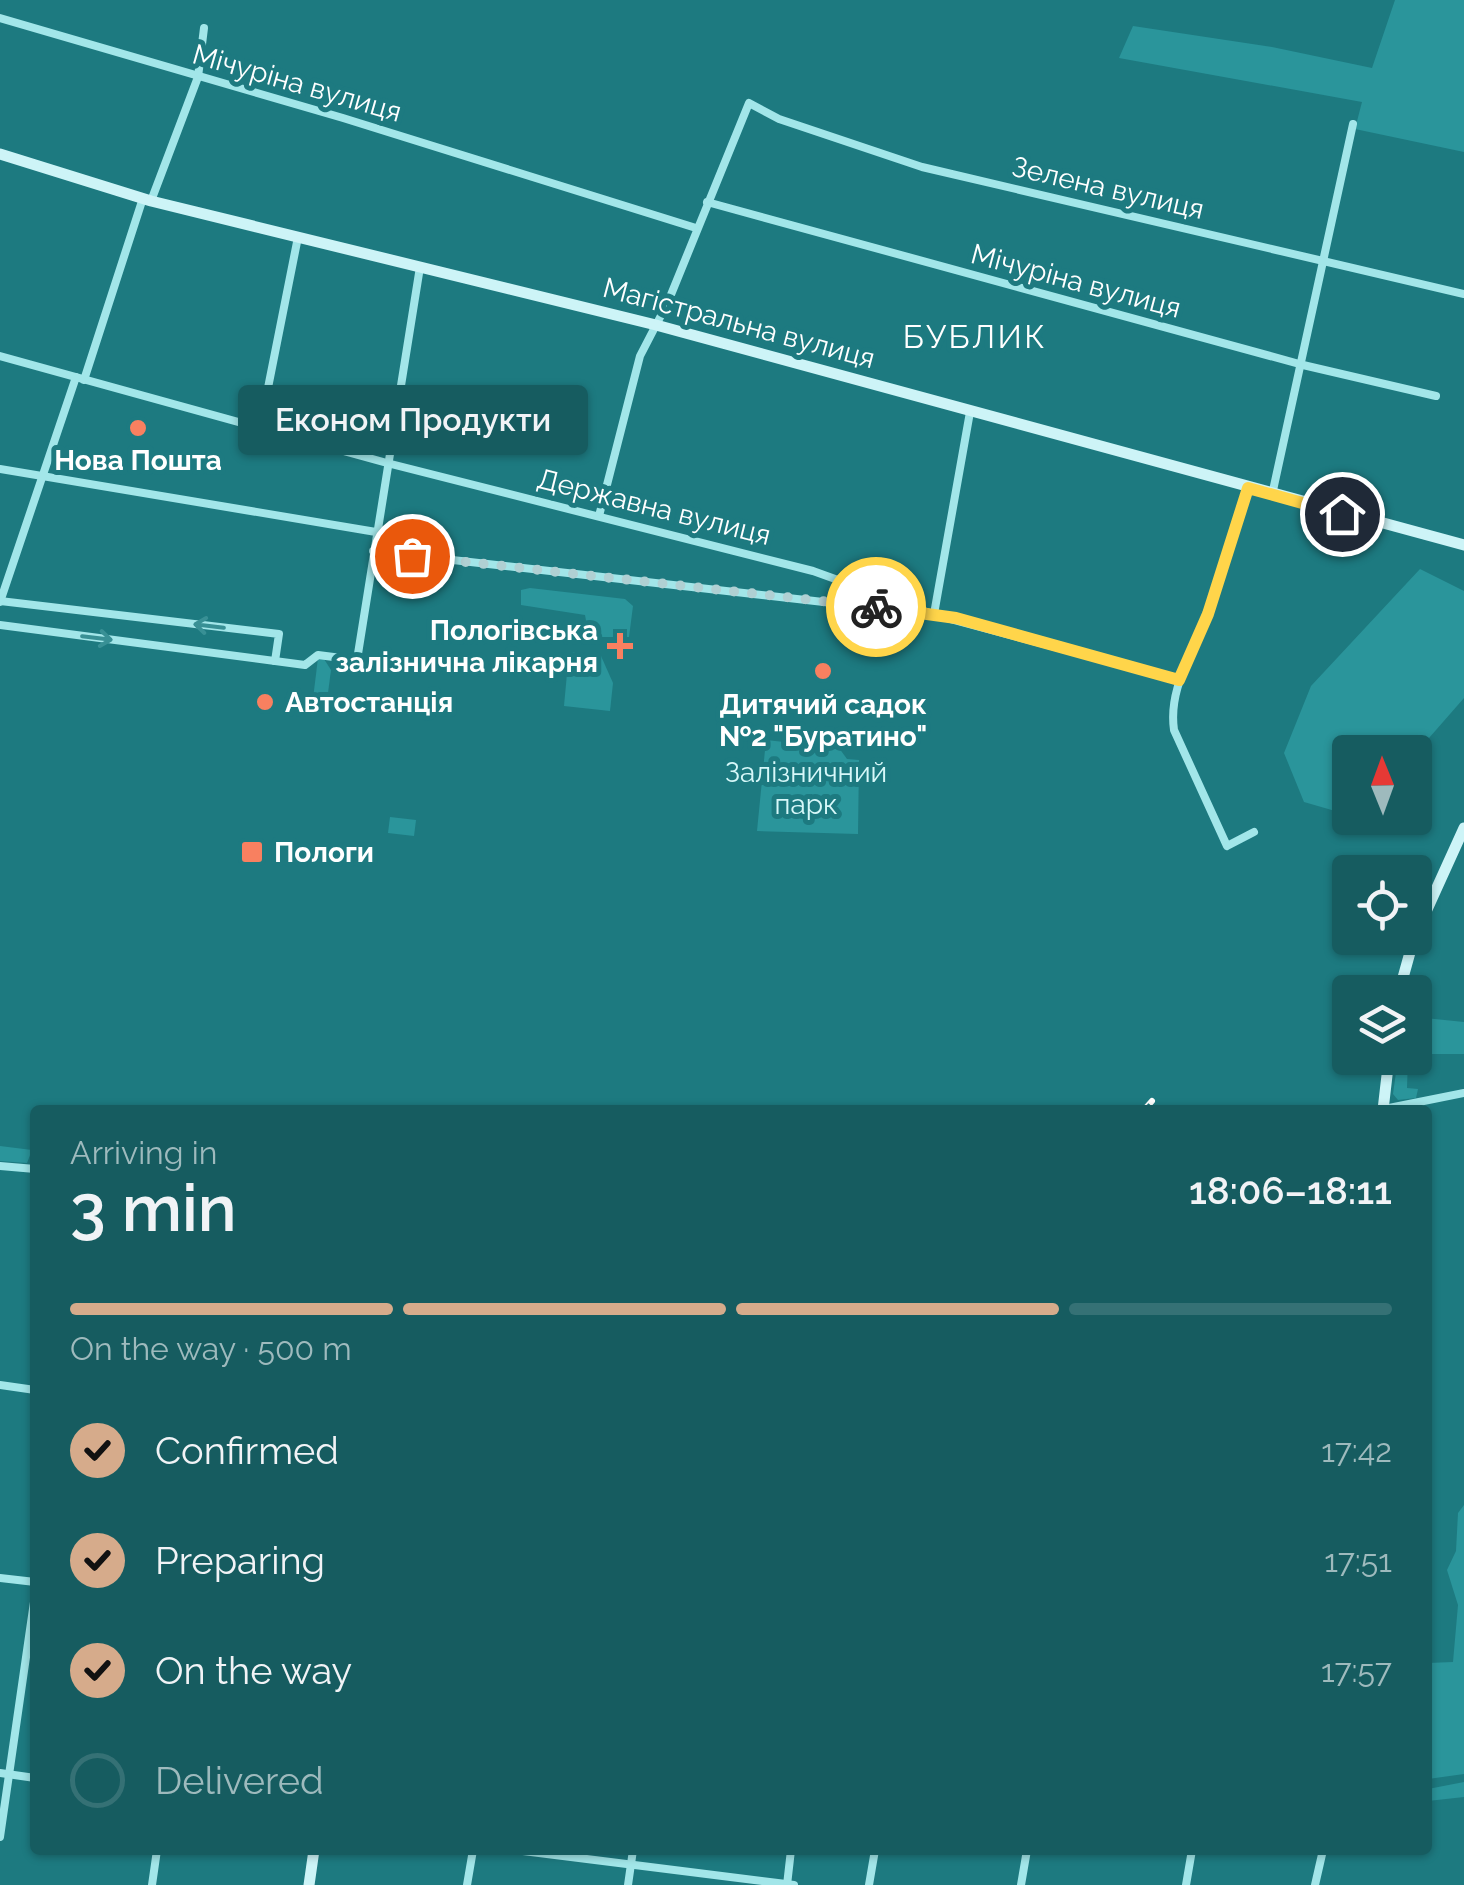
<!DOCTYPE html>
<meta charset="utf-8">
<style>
body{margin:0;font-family:Raleway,sans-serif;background:#1f6266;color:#f1f3f6;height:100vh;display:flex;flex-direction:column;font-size:38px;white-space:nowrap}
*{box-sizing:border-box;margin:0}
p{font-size:32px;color:#9ebabd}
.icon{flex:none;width:55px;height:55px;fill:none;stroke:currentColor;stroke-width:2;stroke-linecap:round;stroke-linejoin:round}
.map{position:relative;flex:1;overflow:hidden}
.drawer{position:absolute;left:30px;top:1105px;width:1402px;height:750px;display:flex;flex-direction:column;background:#165c60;border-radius:10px;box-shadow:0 2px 8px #0004}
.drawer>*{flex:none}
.needle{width:65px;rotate:359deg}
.buttons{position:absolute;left:1332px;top:735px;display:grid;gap:20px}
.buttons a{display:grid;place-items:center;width:100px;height:100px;border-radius:10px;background:#165c60;box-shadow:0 2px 8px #0004;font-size:50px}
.pin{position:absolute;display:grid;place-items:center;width:85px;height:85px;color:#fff;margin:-42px;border:5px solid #fff;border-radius:50%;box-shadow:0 2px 10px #0007}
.courier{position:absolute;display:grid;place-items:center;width:100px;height:100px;margin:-50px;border:8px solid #ffd54a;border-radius:50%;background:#fff;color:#222;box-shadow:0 2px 12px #0007}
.bubble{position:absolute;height:70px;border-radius:10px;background:#165c60;box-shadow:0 2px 8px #0004;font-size:32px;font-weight:600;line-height:70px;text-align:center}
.summary em{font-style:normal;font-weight:600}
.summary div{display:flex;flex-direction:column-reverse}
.summary{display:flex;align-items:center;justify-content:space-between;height:170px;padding:0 40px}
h1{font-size:65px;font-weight:600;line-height:75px}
.bar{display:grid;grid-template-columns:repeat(4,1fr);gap:15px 10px;align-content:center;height:120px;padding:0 40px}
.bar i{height:12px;border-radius:8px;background:#357175}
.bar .current{background:#d6ab8b}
.bar p{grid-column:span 4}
ol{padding:0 40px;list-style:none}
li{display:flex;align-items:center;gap:30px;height:110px}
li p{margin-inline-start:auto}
li .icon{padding:10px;border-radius:50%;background:#d6ab8b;color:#111;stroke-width:4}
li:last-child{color:#9ebabd}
li i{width:55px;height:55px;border:5px solid #357175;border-radius:50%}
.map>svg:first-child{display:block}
.green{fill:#2a959b}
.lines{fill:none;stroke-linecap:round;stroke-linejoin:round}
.street{stroke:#a2e6e9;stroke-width:8}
.secondary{stroke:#cdf4f7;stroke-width:11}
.rail-casing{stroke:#fff;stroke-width:6}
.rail{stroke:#1d7a80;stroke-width:2.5;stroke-dasharray:8;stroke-linecap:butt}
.oneway{stroke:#389095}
.done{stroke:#b0d0d3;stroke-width:10;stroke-dasharray:0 18}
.route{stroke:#ffd54a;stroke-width:12}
.poi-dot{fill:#f88060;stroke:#1d7a80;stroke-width:4}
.labels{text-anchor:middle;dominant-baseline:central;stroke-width:10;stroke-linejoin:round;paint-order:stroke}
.street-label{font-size:28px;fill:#fff;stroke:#1d7a80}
.poi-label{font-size:28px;font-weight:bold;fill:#fff;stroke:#1d7a80}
.park-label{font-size:28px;fill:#d7f8f9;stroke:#1d7a80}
.quarter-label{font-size:32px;letter-spacing:2.5px;fill:#fff;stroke:#1d7a80}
</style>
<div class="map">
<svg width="1464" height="1885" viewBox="0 0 1464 1885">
<rect width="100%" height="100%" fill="#1d7a80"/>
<g class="green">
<polygon points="1395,0 1464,0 1464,152 1355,129 1362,102 1119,58 1133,26 1272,47 1372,68"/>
<polygon points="1420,569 1464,591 1464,698 1415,754 1350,752 1350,809 1342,813 1304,802 1284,753 1311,686"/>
<polygon points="530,588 625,599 633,606 629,637 589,637 585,615 521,605 521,590"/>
<polygon points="569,652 601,656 613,683 610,711 564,706"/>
<polygon points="318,658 324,659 331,670 326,708 312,707"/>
<polygon points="766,740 839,748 847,759 859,760 858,834 757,831"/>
<polygon points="390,817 416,820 414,836 388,833"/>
<polygon points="1415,1017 1464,1022 1464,1054 1415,1054"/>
<polygon points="1398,1058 1408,1058 1407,1088 1418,1089 1416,1098 1398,1100 1393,1094"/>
<polygon points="0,1146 32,1150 27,1163 0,1161"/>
<polygon points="1464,1505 1464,1774 1428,1779 1428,1663 1453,1662 1458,1605 1447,1570 1456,1551 1458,1513"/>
<polygon points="1464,1782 1464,1797 1428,1801 1428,1789"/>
</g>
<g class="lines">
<g class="street">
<polyline points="0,18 343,118 696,228"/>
<polyline points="151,201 198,77 204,28"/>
<polyline points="707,202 1303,365 1436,396"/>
<polyline points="0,356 387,463 813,571 935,615 1179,680"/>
<polyline points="84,380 143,198"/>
<polyline points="260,428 298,237"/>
<polyline points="0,469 376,532"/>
<path d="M1248,488C1233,531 1221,575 1206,617C1193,655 1168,688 1174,730L1227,846L1254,832"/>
<polyline points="1272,495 1353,124"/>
<polyline points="599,516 640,356 668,302 749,103 779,119 922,167 1464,294"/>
<polyline points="373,551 920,613"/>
<polyline points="0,601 279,634 275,661"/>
<polyline points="0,602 76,377"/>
<polyline points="934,614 970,412"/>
<polyline points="0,625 305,665 318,655 357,660 420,267"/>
<polyline points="1384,1109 1464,1093"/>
<polyline points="0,1166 35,1169"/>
<polyline points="0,1385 35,1390"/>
<polyline points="0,1578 35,1582"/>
<polyline points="0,1773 35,1778"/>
<polyline points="0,1837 35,1595"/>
<polyline points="515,1850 794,1885"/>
<polyline points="152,1885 157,1850"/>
<polyline points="467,1885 473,1850"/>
<polyline points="628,1885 633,1850"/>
<polyline points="787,1885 791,1850"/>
<polyline points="869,1885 875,1850"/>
<polyline points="1021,1885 1027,1850"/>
<polyline points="1186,1885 1192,1850"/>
<polyline points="1315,1885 1323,1850"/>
</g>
<g class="secondary">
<polyline points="0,154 151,201 656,325 1464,545"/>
<polyline points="1415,936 1464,828"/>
<polyline points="1399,992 1414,938"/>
<polyline points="1383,1110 1389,1058"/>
<polyline points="309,1885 314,1850"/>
</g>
<g class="rail-casing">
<polyline id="rail" points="1144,1110 1152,1101"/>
</g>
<use href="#rail" class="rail"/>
</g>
<defs><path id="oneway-shaft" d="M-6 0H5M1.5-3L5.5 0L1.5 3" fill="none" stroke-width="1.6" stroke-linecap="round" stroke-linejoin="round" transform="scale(2.5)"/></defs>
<g class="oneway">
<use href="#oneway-shaft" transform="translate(209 626) rotate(-173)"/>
<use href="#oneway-shaft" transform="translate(97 638) rotate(7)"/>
</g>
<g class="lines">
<polyline class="done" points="412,556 876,607"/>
<polyline class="route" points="876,607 956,618 1179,680 1208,614 1248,488 1342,514"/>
</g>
<g class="poi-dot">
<circle cx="138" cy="428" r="10"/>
<path d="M615 631h10v10h10v10h-10v10h-10v-10h-10v-10h10z"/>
<circle cx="823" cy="671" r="10"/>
<circle cx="265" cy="702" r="10"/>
<rect x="240" y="840" width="24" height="24" rx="5"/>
</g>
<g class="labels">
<g class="street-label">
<text transform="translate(297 83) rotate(16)">Мічуріна вулиця</text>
<text transform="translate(1108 188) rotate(13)">Зелена вулиця</text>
<text transform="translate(1076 281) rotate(15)">Мічуріна вулиця</text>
<text transform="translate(739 323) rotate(15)">Магістральна вулиця</text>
<text transform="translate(654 507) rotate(14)">Державна вулиця</text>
</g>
<g class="poi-label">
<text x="138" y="460">Нова Пошта</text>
<text x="598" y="630" text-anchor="end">Пологівська<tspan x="598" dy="32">залізнична лікарня</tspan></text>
<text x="285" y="702" text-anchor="start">Автостанція</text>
<text x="823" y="704">Дитячий садок<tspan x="823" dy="32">№2 "Буратино"</tspan></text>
<text x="274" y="852" text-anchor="start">Пологи</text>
</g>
<g class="park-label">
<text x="806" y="772">Залізничний<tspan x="806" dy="32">парк</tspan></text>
</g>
<g class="quarter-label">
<text x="975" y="336">БУБЛИК</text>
</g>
</g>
</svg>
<div class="buttons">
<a><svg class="needle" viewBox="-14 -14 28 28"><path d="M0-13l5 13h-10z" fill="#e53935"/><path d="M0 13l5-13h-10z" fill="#9ebabd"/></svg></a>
<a><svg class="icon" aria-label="locate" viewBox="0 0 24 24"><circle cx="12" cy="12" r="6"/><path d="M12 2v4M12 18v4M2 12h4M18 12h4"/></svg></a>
<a><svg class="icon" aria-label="layers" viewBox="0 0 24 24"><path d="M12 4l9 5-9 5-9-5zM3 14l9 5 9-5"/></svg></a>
</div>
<div class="pin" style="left:412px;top:556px;background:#ea580c"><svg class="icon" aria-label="bag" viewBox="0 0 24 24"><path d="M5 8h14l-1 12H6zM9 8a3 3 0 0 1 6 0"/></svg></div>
<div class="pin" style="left:1342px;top:514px;background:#1f2937"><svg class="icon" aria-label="home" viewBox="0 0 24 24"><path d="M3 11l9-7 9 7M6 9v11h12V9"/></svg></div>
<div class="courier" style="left:876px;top:607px"><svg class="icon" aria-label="bike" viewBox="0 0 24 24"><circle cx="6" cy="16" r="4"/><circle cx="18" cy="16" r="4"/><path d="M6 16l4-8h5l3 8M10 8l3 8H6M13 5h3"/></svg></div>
<div class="bubble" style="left:238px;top:385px;width:350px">Економ Продукти</div>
<section class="drawer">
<div class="summary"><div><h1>3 min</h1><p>Arriving in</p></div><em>18:06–18:11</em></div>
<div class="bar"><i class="current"></i><i class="current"></i><i class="current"></i><i></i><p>On the way · 500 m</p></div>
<ol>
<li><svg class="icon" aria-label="check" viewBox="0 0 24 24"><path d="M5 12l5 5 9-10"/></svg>Confirmed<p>17:42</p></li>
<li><svg class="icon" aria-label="check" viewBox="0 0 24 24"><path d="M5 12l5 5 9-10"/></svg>Preparing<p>17:51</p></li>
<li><svg class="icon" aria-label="check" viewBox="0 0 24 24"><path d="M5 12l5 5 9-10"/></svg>On the way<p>17:57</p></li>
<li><i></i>Delivered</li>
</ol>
</section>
</div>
